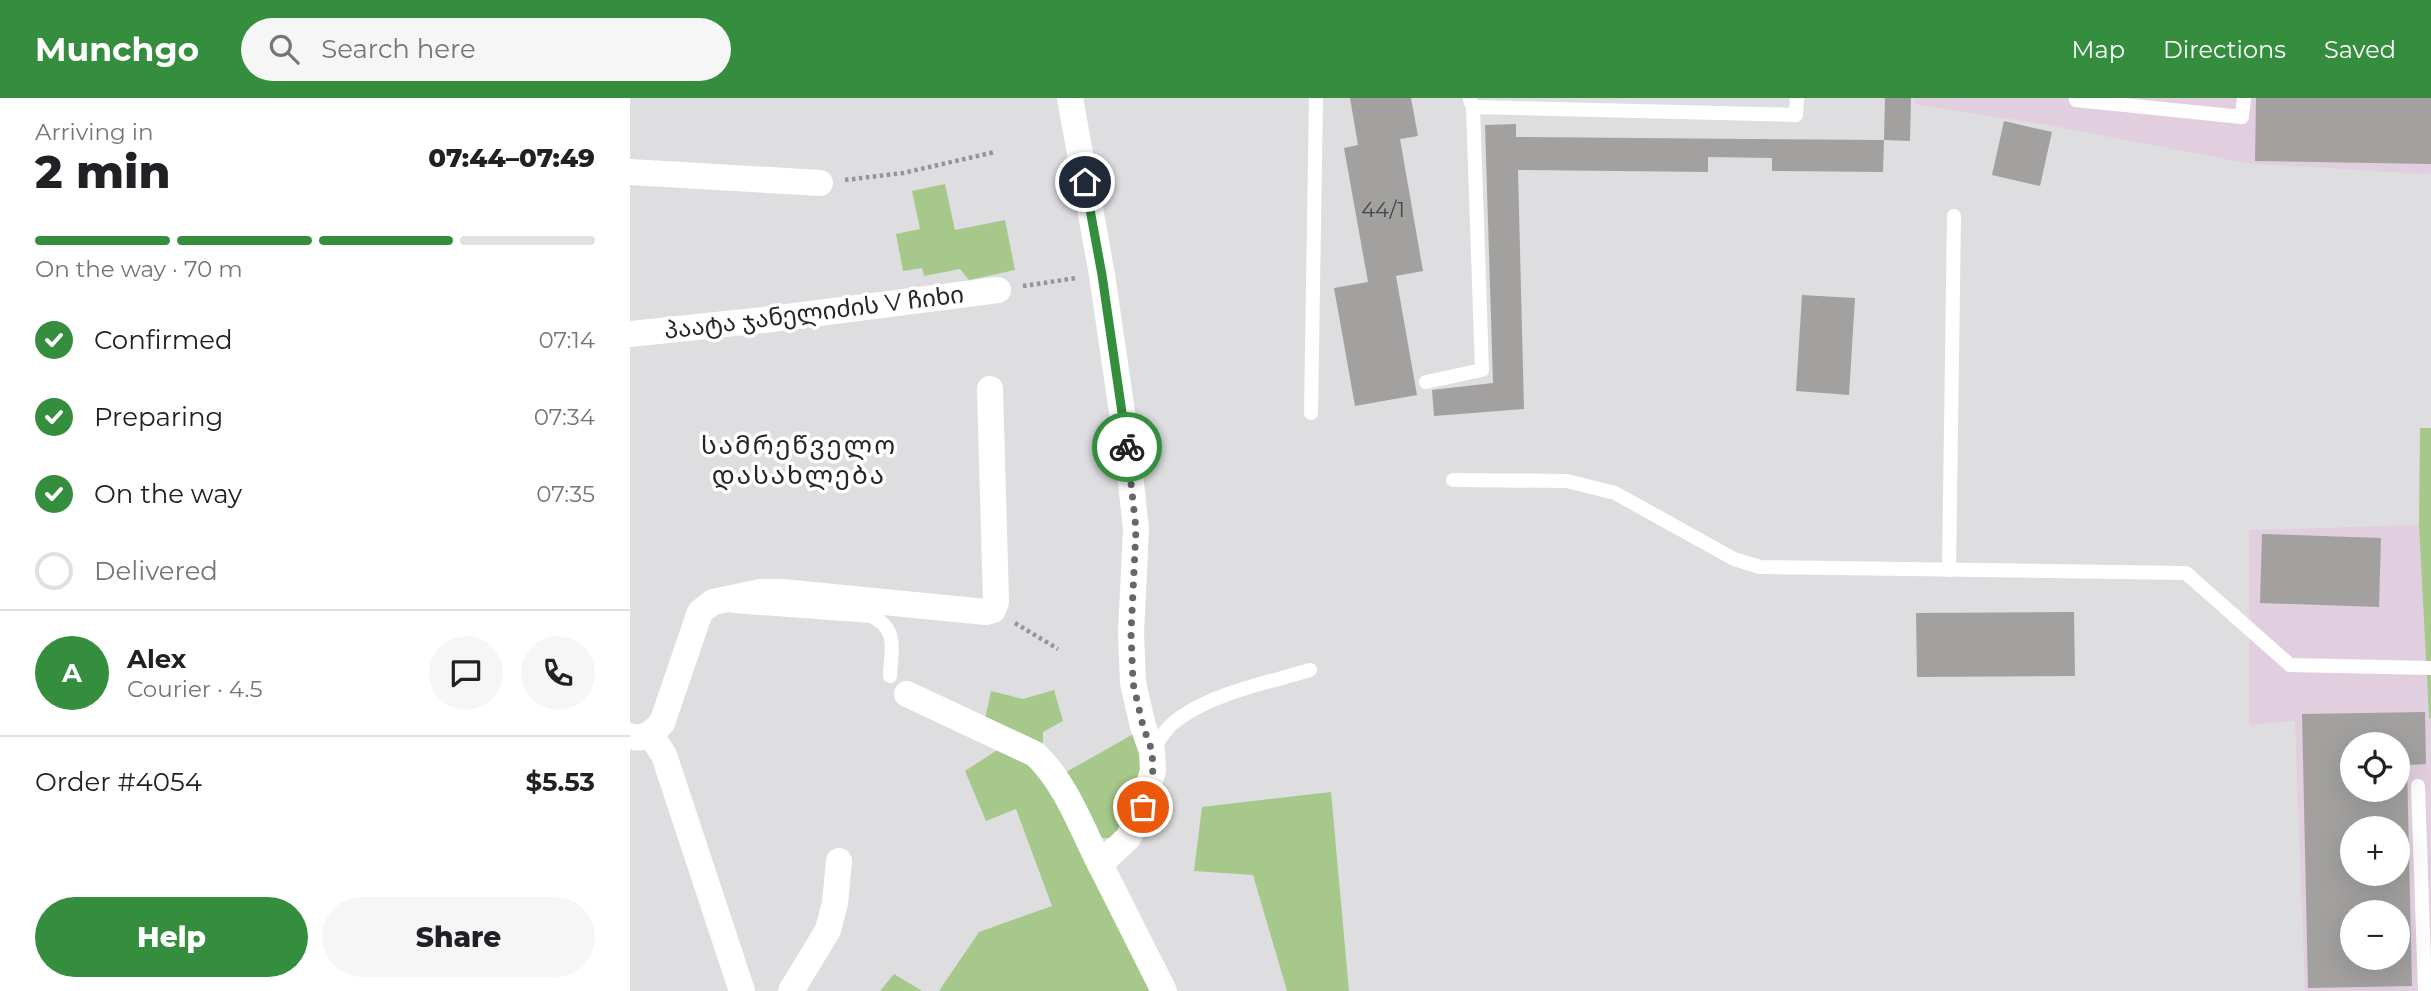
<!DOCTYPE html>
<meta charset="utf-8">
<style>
body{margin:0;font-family:Montserrat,"Noto Sans Georgian",sans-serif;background:#f6f6f6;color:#202124;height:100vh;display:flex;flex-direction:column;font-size:26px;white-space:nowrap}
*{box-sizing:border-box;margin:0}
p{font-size:23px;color:#757577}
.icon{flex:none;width:38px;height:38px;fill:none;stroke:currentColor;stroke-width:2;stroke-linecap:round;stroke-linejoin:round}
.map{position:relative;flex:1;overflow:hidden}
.drawer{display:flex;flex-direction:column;background:#fff;width:630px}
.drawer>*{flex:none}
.buttons{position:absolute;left:1710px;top:634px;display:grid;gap:14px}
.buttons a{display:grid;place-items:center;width:70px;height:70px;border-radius:50%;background:#fff;box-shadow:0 7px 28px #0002;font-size:35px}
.pin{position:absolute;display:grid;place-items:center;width:60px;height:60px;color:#fff;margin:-30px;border:4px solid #fff;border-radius:50%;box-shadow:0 2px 7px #0007}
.courier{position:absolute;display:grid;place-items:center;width:70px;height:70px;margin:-35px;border:5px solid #348e3e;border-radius:50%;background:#fff;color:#222;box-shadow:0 2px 9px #0007}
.head em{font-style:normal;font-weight:800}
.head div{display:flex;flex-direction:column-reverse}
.head{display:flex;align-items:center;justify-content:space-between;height:119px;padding:0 35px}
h1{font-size:46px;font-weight:800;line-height:52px}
.bar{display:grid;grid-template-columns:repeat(4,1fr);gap:10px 7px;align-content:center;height:84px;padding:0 35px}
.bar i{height:9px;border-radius:5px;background:#e0e0e0}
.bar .active{background:#348e3e}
.bar p{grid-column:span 4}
.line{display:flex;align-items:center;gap:18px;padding:0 35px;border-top:2px solid #e0e0e0}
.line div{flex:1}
.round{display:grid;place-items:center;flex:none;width:74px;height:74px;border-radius:37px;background:#f6f6f6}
ol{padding:0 35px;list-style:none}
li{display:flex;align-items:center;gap:21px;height:77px}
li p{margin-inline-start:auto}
li .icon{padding:7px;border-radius:50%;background:#348e3e;color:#fff;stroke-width:4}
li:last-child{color:#757577}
li i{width:38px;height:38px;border:4px solid #e0e0e0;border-radius:50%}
.button{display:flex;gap:14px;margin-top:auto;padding:14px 35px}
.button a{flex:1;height:80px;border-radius:42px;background:#348e3e;color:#fff;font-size:28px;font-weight:800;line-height:80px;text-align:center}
.button a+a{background:#f6f6f6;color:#202124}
header{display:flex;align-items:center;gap:42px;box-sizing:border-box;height:98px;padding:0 35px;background:#348e3e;color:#fff}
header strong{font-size:33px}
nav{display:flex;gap:38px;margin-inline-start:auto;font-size:24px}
.search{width:490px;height:63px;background:#f6f6f6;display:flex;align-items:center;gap:18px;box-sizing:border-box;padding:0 24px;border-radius:38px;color:#757577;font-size:26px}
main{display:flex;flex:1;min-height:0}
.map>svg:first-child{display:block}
.industrial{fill:#e1cede;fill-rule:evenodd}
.green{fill:#a6c88a}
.building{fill:#a2a1a0;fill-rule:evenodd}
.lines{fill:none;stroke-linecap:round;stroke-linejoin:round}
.path{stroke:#959597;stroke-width:4.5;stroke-dasharray:3.5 3.5;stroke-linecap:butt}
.service{stroke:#fff;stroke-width:14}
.minor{stroke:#fff;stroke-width:26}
.done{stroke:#666668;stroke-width:7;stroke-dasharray:0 12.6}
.route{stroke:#348e3e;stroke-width:9}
.labels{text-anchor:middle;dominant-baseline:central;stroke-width:7;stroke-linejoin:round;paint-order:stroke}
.number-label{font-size:21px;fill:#454545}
.street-label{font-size:24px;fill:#262627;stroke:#fff}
.neighbourhood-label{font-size:26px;letter-spacing:2px;fill:#262627;stroke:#fff}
</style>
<header>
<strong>Munchgo</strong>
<div class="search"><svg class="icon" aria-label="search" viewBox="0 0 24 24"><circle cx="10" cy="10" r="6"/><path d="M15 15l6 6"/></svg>Search here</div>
<nav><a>Map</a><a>Directions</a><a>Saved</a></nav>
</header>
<main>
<section class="drawer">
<div class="head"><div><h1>2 min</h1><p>Arriving in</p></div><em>07:44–07:49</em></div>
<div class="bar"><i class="active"></i><i class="active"></i><i class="active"></i><i></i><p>On the way · 70 m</p></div>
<ol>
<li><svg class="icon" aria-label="check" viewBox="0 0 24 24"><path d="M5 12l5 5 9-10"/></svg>Confirmed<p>07:14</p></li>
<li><svg class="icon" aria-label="check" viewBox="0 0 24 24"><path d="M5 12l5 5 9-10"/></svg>Preparing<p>07:34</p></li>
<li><svg class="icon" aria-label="check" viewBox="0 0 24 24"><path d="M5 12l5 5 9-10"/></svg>On the way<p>07:35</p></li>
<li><i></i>Delivered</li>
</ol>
<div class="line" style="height:126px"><b class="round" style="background:#348e3e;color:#fff">A</b><div><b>Alex</b><p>Courier · 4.5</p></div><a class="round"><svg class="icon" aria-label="chat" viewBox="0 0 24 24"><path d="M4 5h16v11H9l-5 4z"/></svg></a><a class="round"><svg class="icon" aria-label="phone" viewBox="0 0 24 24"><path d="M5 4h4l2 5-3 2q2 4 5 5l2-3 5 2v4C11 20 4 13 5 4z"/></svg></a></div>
<div class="line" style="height:91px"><div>Order #4054</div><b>$5.53</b></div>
<div class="button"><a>Help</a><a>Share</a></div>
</section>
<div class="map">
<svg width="1801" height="893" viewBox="0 0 1801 893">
<rect width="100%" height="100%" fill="#dedee0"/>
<g class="industrial">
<polygon points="1284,0 1801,0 1801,75 1790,76 1616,65 1418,27 1284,6"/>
<path d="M1789,427L1799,620H1801V893H1675L1665,623L1619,627V432ZM1722,646H1768V691H1722ZM1722,730H1768V775H1722ZM1722,814H1768V859H1722Z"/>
</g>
<g class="green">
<polygon points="315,86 325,132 375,122 385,172 339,182 330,171 294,178 292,170 273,173 266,136 290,131 282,93"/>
<polygon points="1790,330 1801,330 1801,620 1799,620 1789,427"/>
<polygon points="424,592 433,623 413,634 413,655 354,626 361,593 393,601"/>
<polygon points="507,634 517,663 502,721 482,740 472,740 463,736 431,677"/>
<polygon points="375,647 405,664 524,893 309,893 349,834 422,808 386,711 356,723 335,673"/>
<polygon points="701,694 719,893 657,893 623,777 564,773 572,709"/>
<polygon points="264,876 292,893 250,893"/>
</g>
<g class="building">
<polygon points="720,0 781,0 788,38 770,41 793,173 766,178 787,297 725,308 704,190 738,184 714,50 728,47"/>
<polygon points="1255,0 1281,0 1280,43 1254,42"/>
<polygon points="1626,0 1801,0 1801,66 1625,63"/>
<polygon points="1374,23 1422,34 1410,88 1362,77"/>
<polygon points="886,26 886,39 1254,42 1253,74 1142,73 1142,60 1078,59 1078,74 888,72 894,311 804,318 802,292 863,285 855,27"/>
<polygon points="1172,197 1225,200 1219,297 1166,293"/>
<polygon points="1632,436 1751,440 1749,509 1630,505"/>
<polygon points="1444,514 1445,578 1287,579 1286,515"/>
<path d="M1795,614L1796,666L1777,667L1782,888L1678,890L1672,616ZM1722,646H1768V691H1722ZM1722,730H1768V775H1722ZM1722,814H1768V859H1722Z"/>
</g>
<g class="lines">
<g class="path">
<polyline points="215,82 273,75 365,54"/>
<polyline points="393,188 447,180"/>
<polyline points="385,525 428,551"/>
</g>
<g class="service">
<polyline points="1446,2 1612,19 1614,0"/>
<polyline points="843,9 1166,17 1167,0"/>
<polyline points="796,284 852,272 843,9 840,2"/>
<polyline points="681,315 686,0"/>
<polyline points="823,382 937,383 985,395 1104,461 1130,469 1556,475 1660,567 1801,570"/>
<polyline points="1319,472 1324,118"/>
<path d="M103,508L241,518C269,531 261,551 260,578"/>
<path d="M522,653C528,644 534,633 542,626C577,596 637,585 680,572"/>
<polyline points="1788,688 1795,893"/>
</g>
<g class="minor">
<polyline points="440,0 472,177 497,348 506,431 501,535 503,585 513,628 522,653 523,672 513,709 498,740 470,766 534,893"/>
<polyline points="0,74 190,85"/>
<polyline points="0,236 134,222 368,192"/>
<path d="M277,596L405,656C436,685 451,729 470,766"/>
<polyline points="20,636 34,657 112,893"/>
<path d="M0,638C14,643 23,634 32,625L70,514L83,504L130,494H152L356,514L363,512L366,504L360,291"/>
<polyline points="161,893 198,832 205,805 209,763"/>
</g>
</g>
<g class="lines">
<polyline class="done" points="497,349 506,431 501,535 503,585 513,628 522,653 523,672 513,709"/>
<polyline class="route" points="455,84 472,177 497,349"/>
</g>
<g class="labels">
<g class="number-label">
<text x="753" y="111">44/1</text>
</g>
<g class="street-label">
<text transform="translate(184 214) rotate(-7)">პაატა ჯანელიძის V ჩიხი</text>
</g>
<g class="neighbourhood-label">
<text x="169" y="347">სამრეწველო<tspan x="169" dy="30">დასახლება</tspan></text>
</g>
</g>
</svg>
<div class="buttons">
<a><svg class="icon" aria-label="locate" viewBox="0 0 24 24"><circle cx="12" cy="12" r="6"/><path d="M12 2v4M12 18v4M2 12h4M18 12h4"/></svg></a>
<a>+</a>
<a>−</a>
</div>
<div class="pin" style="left:513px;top:709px;background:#ea580c"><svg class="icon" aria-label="bag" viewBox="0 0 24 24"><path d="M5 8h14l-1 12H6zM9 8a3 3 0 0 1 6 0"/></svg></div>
<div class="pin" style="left:455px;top:84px;background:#1f2937"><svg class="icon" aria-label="home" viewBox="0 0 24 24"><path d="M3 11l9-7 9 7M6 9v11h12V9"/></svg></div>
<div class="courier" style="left:497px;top:349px"><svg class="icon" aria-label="bike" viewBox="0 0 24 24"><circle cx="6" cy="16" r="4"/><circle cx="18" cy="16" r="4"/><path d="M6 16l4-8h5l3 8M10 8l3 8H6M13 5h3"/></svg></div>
</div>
</main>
